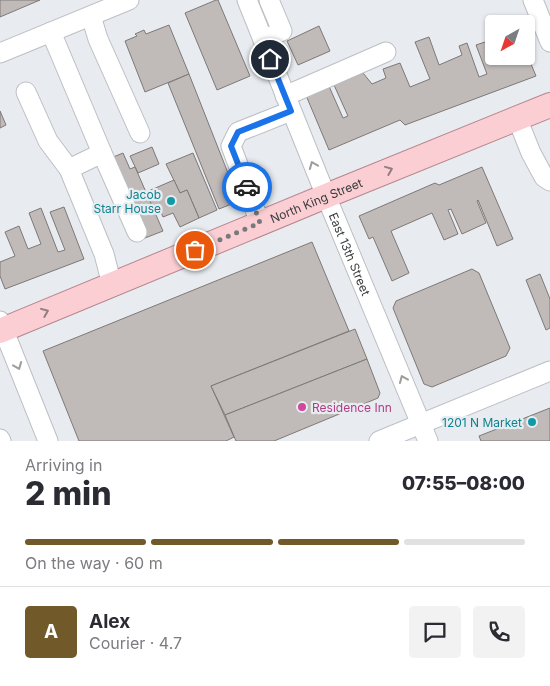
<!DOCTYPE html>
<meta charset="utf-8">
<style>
body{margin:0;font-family:Inter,sans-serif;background:#f2f2f3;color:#2b2b33;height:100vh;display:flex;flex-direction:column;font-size:19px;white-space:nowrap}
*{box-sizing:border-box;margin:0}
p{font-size:16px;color:#7c7c81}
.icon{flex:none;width:28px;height:28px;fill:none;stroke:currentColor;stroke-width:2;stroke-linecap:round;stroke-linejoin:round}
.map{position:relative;height:441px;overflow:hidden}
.sheet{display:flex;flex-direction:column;background:#fff;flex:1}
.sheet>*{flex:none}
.needle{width:32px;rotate:220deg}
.buttons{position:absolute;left:485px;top:15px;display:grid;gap:10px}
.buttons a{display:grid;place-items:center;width:50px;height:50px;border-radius:5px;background:#fff;box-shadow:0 1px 4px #0004;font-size:25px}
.pin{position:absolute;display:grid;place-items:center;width:42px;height:42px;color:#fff;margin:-21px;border:2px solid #fff;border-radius:50%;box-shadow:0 1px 5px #0007}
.courier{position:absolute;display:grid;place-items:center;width:50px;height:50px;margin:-25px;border:4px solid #1a73e8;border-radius:50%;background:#fff;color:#222;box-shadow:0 1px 6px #0007}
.overview em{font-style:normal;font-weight:800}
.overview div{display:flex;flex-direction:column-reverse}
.overview{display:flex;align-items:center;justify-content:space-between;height:85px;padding:0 25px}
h1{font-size:32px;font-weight:800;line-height:38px}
.bar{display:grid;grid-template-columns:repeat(4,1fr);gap:8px 5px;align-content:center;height:60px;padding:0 25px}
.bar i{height:6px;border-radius:4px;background:#e1e1e2}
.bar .on{background:#72592a}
.bar p{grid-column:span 4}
.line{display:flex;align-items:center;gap:12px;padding:0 25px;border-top:1px solid #e1e1e2}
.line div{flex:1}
.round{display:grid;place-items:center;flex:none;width:52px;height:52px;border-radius:5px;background:#f2f2f3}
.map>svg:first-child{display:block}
.building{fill:#c0bab9;stroke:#7e7977}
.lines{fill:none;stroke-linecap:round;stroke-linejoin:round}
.minor-casing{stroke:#bcbfc3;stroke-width:21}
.major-casing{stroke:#b6858c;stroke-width:26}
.minor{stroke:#fff;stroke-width:19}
.major{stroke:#fbced3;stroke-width:24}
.oneway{stroke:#9c9e9e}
.oneway2{stroke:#917e80}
.done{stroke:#777a7c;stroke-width:5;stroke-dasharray:0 9}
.route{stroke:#1a73e8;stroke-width:6}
.culture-dot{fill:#0f9aa8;stroke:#e8ecf0;stroke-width:2}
.hotel-dot{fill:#d1479c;stroke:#e8ecf0;stroke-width:2}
.labels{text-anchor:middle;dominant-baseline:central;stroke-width:4.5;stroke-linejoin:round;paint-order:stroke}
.culture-label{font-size:12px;fill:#0d838f;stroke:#e8ecf0;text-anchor:end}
.street-label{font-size:12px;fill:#3a3c3d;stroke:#e8ecf0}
.hotel-label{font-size:12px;fill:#b23c85;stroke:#e8ecf0;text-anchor:start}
</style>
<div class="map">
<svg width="550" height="441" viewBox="0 0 550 441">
<rect width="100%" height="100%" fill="#e8ecf0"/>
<g class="building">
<polygon points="0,0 40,0 0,17"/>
<polygon points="216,0 218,0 250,76 217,90 185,13"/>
<polygon points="169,25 189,74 145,92 125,41 137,36 135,34 144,30 146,34"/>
<polygon points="319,26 330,51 298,65 287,41"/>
<polygon points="429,37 439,65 462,55 459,46 467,43 479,77 487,74 476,45 494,39 494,56 526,56 526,52 536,76 405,125 400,120 329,150 305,93 328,84 343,118 348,116 334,85 363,73 372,84 386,78 383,69 400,63 410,87 430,79 415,42"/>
<polygon points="189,74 239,201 219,209 168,83"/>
<polygon points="0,111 6,125 0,128"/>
<polygon points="152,147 159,164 138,173 130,156"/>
<polygon points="123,153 130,169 135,167 163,231 145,238 111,158"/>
<polygon points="193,153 217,210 199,218 187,190 180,193 166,164"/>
<polygon points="482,167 513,239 497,246 478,200 477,201 486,223 462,234 451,209 448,210 458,234 444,240 432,213 391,231 409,273 392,281 373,237 369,239 359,216 435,183 439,185"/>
<polygon points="174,180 180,193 187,190 199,218 180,227 173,213 163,217 159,208 154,210 146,192"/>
<polygon points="64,207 84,259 5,289 0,276 0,262 15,256 5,232 19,226 28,249 41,244 29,213 41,208 58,252 65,250 50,212"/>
<polygon points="312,242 349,331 211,386 234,437 226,441 79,441 43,351"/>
<polygon points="472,269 479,273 510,348 506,356 432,387 424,384 393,308 396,301"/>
<polygon points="540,274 550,299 550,328 546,330 526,280"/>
<polygon points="355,329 367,359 225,415 211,386"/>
<polygon points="367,359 380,393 378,398 274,441 236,441 225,415"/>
<polygon points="550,408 550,441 481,441 479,436"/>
</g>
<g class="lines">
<g class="minor-casing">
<g id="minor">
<path id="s1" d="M247,0L326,196L428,441"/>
<polyline points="533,0 550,42"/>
<polyline points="91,16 98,39 140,133"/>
<polyline points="51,32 102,153"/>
<polyline points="263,40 282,31 269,0"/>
<polyline points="0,53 129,0"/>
<polyline points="26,92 48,141 69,169"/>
<polyline points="285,96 386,52"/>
<polyline points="517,118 531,153 544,177 550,181"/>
<polyline points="260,223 231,146 238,132 291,111"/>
<polyline points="112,285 104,254 69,169 102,153 137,232"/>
<polyline points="0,321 48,441"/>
<polyline points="0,439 1,441"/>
<polyline points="379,441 550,371"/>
</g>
</g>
<g class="major-casing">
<g id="major">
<path id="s2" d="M0,331L326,196L550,105"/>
</g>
</g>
<use href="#minor" class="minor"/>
<use href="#major" class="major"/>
</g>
<defs><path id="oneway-chevron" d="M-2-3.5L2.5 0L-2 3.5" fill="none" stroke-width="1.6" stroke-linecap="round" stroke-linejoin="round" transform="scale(1.25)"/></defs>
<g class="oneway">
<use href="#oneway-chevron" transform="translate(313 165) rotate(-112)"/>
<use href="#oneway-chevron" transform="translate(18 366) rotate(68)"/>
<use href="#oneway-chevron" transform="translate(403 379) rotate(-113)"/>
</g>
<g class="oneway2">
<use href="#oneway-chevron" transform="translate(389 170) rotate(-22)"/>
<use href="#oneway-chevron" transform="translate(45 312) rotate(-22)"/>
</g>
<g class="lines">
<polyline class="done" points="195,250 260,223 247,187"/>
<polyline class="route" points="247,187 231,146 238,132 291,111 270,59"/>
</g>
<g class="culture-dot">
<circle cx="171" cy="201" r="5"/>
<circle cx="532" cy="422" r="5"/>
</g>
<circle class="hotel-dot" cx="302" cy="407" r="5"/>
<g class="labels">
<g class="culture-label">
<text x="161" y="194">Jacob<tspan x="161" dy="14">Starr House</tspan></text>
<text x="522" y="422">1201 N Market</text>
</g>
<g class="street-label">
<text stroke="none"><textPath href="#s2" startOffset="342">North King Street</textPath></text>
<text stroke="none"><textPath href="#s1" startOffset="274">East 13th Street</textPath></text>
</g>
<g class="hotel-label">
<text x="312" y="407">Residence Inn</text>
</g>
</g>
</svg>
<div class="buttons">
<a><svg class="needle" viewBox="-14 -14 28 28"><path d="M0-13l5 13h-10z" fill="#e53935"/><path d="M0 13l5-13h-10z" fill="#7c7c81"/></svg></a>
</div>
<div class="pin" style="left:195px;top:250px;background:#ea580c"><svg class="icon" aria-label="bag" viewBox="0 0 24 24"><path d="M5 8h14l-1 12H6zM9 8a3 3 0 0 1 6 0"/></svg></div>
<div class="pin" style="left:270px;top:59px;background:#1f2937"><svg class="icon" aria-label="home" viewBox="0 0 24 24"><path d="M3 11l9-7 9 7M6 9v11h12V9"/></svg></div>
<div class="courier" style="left:247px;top:187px"><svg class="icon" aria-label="car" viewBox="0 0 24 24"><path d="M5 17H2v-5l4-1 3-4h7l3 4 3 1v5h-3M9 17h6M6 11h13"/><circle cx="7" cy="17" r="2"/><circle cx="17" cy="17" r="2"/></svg></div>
</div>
<section class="sheet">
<div class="overview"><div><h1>2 min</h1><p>Arriving in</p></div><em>07:55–08:00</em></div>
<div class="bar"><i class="on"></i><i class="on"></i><i class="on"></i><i></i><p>On the way · 60 m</p></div>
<div class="line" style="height:90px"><b class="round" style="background:#72592a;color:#fff">A</b><div><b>Alex</b><p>Courier · 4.7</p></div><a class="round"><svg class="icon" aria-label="chat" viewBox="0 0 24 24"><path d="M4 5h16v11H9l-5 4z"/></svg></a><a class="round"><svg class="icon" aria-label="phone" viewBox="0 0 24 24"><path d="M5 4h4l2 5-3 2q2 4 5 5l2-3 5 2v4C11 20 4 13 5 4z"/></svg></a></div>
</section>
